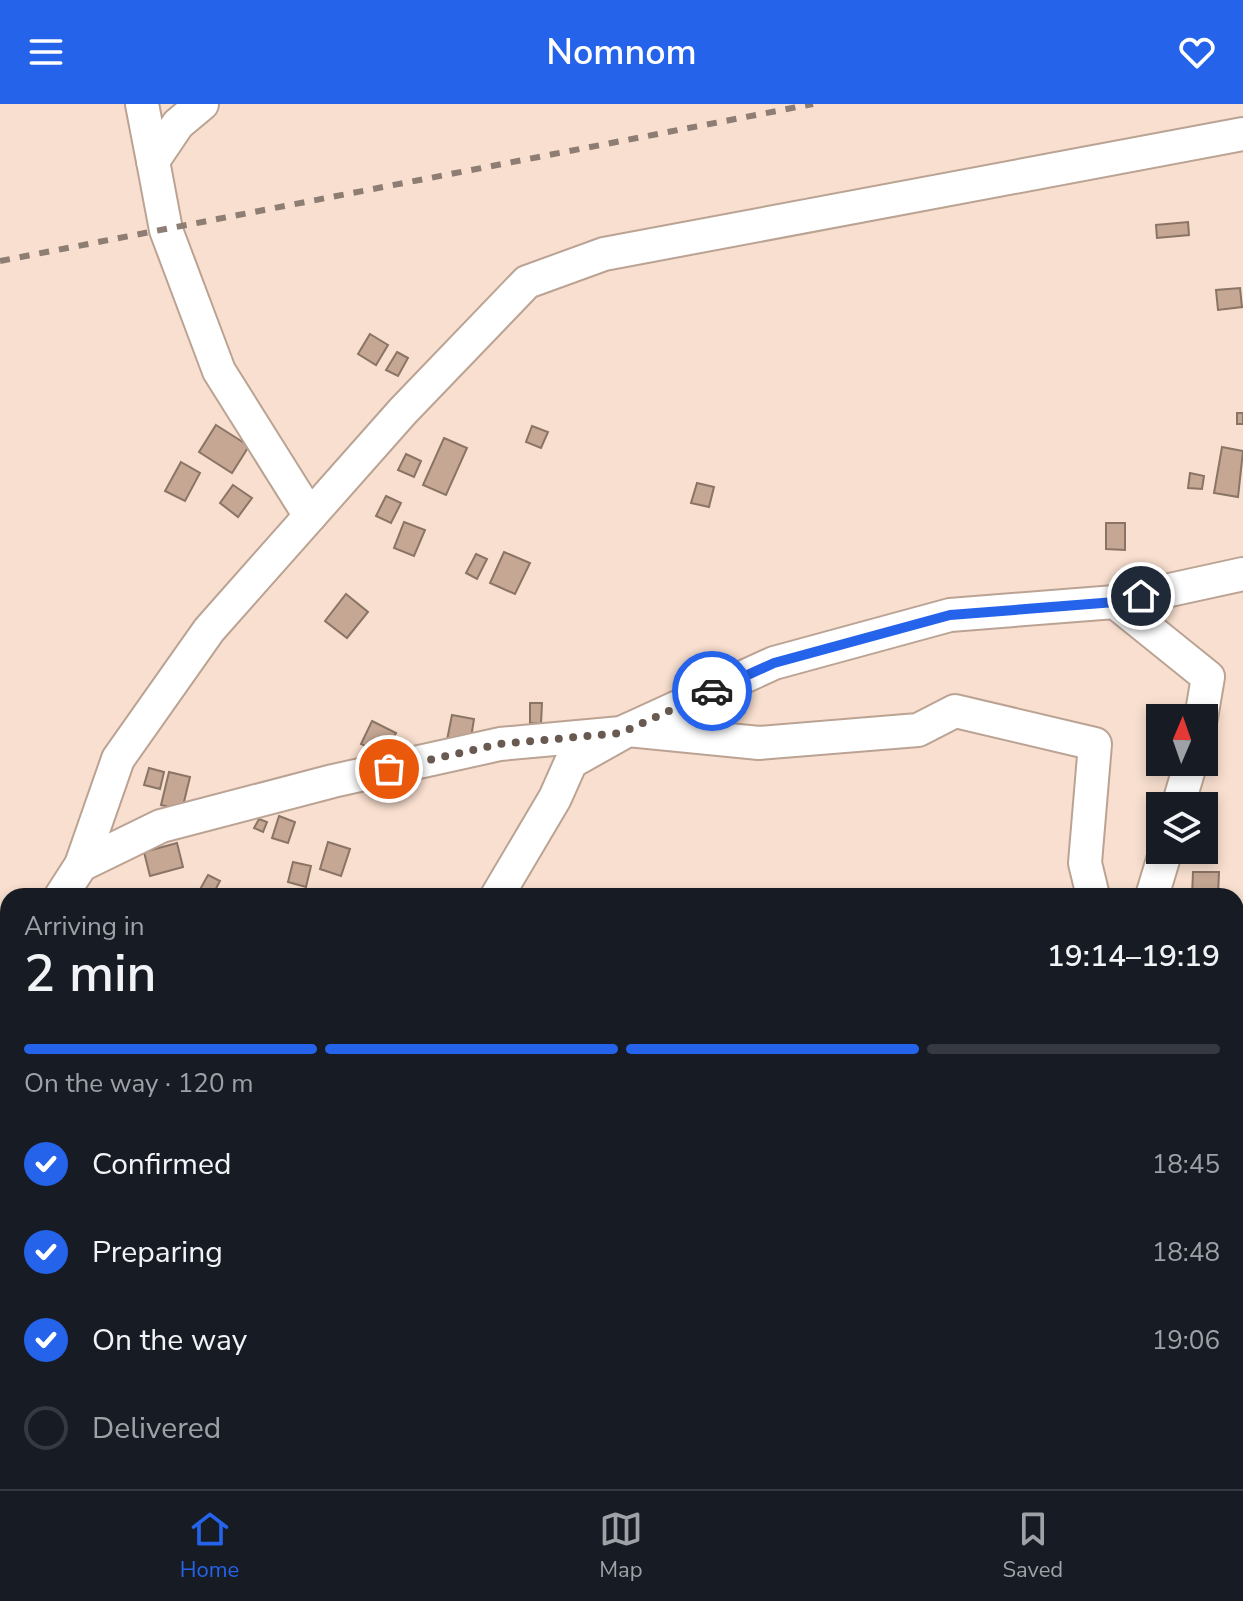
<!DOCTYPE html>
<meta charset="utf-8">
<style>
body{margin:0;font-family:"Nunito Sans",sans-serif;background:#242831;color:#f1f3f6;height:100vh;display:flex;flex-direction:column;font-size:30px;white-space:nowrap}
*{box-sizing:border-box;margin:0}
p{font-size:26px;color:#9ea1a6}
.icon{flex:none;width:44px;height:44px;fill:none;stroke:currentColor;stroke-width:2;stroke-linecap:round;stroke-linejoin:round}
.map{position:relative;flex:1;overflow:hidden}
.sheet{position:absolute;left:0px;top:784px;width:1244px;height:602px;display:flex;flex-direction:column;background:#171b24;border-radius:24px 24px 0 0;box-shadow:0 4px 12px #0003}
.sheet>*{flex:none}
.needle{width:52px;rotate:2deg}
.fabs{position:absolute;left:1146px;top:600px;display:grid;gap:16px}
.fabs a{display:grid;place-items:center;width:72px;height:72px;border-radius:0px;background:#171b24;box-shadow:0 4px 12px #0003;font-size:40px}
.pin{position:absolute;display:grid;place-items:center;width:68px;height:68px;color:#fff;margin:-34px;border:4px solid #fff;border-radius:50%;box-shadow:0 2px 8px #0007}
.courier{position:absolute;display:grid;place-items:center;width:80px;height:80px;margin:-40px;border:6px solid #2563eb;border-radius:50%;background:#fff;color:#222;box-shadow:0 2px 10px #0007}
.summary em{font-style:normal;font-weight:600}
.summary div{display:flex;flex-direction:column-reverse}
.summary{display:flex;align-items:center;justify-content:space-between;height:136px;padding:0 24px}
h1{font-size:52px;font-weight:600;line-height:60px}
.bar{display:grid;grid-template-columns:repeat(4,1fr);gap:12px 8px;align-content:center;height:96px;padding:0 24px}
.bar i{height:10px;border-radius:6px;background:#363941}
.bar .selected{background:#2563eb}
.bar p{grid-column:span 4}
ol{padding:0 24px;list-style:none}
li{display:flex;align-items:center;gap:24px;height:88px}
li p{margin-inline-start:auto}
li .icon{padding:8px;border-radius:50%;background:#2563eb;color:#fff;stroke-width:4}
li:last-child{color:#9ea1a6}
li i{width:44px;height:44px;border:4px solid #363941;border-radius:50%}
header{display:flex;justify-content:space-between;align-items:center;height:104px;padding:0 24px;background:#2563eb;color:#fff;font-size:36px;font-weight:600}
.dock{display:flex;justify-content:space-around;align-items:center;height:112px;border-top:2px solid #363941;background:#171b24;font-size:22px;color:#9ea1a6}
.dock a{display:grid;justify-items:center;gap:4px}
.dock .selected{color:#2563eb}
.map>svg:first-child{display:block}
.building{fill:#c5a793;stroke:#8a7465;stroke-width:2}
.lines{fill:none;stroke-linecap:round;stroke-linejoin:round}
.minor-casing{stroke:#bba394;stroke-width:36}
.minor{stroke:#fff;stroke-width:32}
.rail{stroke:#8e7d72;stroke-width:6;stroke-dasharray:10 10;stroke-linecap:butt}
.done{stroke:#685a51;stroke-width:8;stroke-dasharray:0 14.4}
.route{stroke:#2563eb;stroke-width:10}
</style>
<header><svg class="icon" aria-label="menu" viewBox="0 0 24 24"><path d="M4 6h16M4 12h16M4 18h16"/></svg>Nomnom<svg class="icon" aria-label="heart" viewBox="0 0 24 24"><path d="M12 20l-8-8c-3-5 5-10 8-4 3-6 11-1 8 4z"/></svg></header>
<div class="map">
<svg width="1243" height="1385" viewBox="0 0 1243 1385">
<rect width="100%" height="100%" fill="#f8dfcf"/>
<g class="building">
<polygon points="1188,118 1189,131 1157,134 1156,121"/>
<polygon points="1240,184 1242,203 1218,206 1216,186"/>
<polygon points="370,230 388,241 376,261 358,250"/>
<polygon points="397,248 408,254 398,272 386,266"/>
<rect x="1237" y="309" width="6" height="11"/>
<polygon points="216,321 249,342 232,369 199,348"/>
<polygon points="532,322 548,328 541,344 526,338"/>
<polygon points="444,334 467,344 446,391 423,381"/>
<polygon points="1222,343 1243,347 1238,393 1214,389"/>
<polygon points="406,350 421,357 414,373 398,366"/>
<polygon points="181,358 200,369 185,397 165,387"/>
<polygon points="1190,369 1204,372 1202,385 1188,384"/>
<polygon points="697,379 714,383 709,403 691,399"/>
<polygon points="233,381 252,394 238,413 220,399"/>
<polygon points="386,392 401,399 391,419 376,412"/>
<polygon points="404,418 425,426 414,452 394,444"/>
<polygon points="1106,419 1125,419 1125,446 1106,445"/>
<polygon points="504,448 530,459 515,490 490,479"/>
<polygon points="476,450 487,455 477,475 466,469"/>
<polygon points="346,490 368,508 347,534 325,517"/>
<polygon points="530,599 542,599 541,620 530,619"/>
<polygon points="452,611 474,615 470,640 447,636"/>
<polygon points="372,617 396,629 386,651 361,640"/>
<polygon points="149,664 164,668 160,685 144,681"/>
<polygon points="169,668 190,673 182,706 161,701"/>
<polygon points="279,712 295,718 288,739 272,734"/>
<polygon points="259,715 267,718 263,728 254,724"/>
<polygon points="328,738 350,745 341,772 320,765"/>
<polygon points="177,739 183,763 150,772 144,748"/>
<polygon points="293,758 311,762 306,783 288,778"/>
<polygon points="1193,768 1219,768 1218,792 1192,792"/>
<polygon points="208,771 220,777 212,792 204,792 198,789"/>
<polygon points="1236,966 1243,966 1243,983 1236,982"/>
<polygon points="1236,987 1243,988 1243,1009 1236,1009"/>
<polygon points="258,1379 282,1380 282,1385 258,1385"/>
</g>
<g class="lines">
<g class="minor-casing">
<g id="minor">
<polyline points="142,0 153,57"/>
<polyline points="202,0 178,20 153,57 166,126 219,267 310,412"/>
<polyline points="1115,498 1243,470"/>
<polyline points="1178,702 1191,658"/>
<polyline points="81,761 161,722 333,677 500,640 621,629 774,559 950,511 1115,498 1208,573 1201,614"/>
<polyline points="61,792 81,761 118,655 209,526 403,307 527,178 604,150 1243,30"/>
<polyline points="497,792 555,694 571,658 628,626 759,639 918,626 955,607 1095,640 1085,759 1093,792"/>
<polyline points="1152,792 1166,746"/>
<polyline points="0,873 8,864"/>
<polyline points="1236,1174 1243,1169"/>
<polyline points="295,1378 295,1385"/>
<polyline points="1159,1378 1160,1385"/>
<polyline points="913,1385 925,1378"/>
</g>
</g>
<use href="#minor" class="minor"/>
<polyline class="rail" points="0,157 813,0"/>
</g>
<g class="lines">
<polyline class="done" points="389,665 500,640 621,629 712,587"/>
<polyline class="route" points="712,587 774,559 950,511 1115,498 1141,492"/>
</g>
</svg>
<div class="fabs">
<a><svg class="needle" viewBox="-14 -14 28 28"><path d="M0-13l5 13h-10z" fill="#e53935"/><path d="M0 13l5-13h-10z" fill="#9ea1a6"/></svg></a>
<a><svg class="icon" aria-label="layers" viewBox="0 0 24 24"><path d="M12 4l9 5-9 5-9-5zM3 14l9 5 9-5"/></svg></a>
</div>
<div class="pin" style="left:389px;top:665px;background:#ea580c"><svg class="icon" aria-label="bag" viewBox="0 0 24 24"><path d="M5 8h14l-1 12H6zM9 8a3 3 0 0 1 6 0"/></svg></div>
<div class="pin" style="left:1141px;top:492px;background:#1f2937"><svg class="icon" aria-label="home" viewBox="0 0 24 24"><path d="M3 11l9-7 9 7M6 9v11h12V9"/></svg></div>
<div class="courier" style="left:712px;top:587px"><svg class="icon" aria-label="car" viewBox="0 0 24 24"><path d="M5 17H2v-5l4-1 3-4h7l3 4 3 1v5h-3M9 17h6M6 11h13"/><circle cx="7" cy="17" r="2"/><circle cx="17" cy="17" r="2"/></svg></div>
<section class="sheet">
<div class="summary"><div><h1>2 min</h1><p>Arriving in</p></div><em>19:14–19:19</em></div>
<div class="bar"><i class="selected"></i><i class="selected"></i><i class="selected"></i><i></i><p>On the way · 120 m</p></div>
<ol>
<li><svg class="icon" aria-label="check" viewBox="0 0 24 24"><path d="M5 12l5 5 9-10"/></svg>Confirmed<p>18:45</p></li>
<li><svg class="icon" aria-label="check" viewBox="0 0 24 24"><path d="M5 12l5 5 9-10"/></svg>Preparing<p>18:48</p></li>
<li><svg class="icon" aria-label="check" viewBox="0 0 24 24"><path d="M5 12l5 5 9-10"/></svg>On the way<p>19:06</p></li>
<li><i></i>Delivered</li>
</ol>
</section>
</div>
<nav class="dock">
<a class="selected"><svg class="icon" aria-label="home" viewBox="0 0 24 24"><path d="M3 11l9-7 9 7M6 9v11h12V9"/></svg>Home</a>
<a><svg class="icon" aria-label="map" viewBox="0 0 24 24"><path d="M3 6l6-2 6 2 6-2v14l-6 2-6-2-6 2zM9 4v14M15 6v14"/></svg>Map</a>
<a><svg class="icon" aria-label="saved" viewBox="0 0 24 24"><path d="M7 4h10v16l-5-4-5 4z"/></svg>Saved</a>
</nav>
